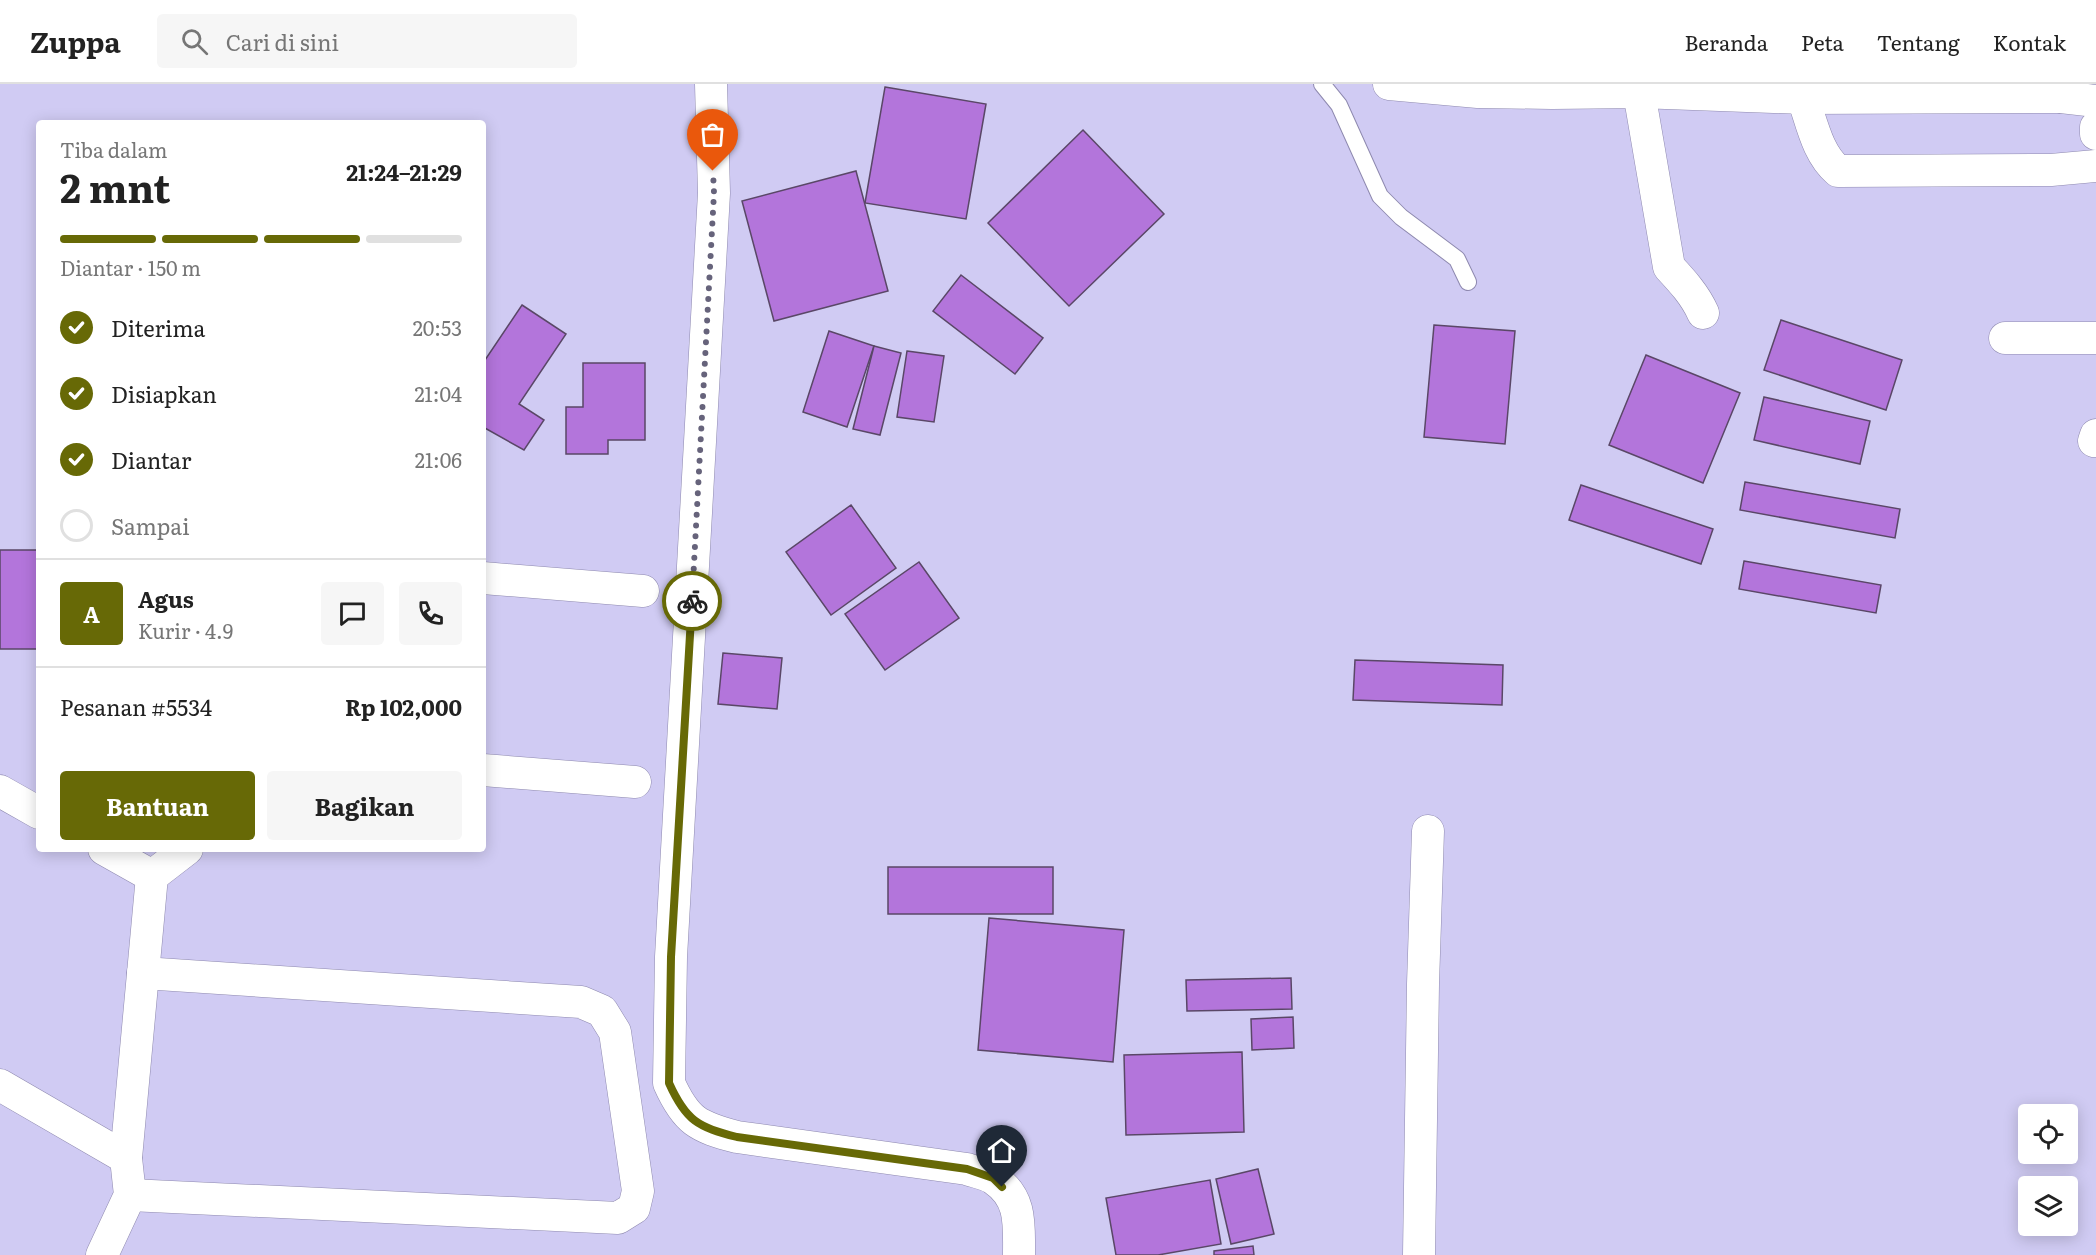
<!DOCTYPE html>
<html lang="id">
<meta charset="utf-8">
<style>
body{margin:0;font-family:Literata,serif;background:#f6f6f6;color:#222;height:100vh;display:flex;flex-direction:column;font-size:22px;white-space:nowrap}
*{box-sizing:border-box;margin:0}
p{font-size:20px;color:#767676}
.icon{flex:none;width:33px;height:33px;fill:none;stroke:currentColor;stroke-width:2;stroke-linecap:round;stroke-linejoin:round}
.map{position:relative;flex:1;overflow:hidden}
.sheet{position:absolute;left:36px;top:36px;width:450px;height:732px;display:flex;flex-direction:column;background:#fff;border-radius:6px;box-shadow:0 3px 15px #0003}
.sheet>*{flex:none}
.buttons{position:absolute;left:2018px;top:1020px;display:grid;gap:12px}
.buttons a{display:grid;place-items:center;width:60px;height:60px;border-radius:6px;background:#fff;box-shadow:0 3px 15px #0003;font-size:30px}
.pin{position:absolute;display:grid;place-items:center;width:51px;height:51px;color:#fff;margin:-62px -26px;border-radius:50% 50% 50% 0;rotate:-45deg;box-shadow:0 0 6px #0007}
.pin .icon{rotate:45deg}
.courier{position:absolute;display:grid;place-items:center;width:60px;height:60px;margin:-30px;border:4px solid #676906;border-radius:50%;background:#fff;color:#222;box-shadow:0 2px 8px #0007}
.head em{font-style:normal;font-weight:700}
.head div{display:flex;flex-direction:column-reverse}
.head{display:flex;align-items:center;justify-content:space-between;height:102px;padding:0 24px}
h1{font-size:39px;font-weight:700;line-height:45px}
.bar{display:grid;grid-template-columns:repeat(4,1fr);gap:9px 6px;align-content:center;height:72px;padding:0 24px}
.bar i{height:8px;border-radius:4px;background:#e0e0e0}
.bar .active{background:#676906}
.bar p{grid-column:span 4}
.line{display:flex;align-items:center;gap:15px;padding:0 24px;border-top:2px solid #e0e0e0}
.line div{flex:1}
.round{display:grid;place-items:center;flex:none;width:63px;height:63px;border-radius:6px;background:#f6f6f6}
ol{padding:0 24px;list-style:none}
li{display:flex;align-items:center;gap:18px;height:66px}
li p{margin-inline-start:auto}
li .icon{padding:6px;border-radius:50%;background:#676906;color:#fff;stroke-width:4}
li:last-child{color:#767676}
li i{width:33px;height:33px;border:3px solid #e0e0e0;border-radius:50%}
.primary-button{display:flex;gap:12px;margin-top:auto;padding:12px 24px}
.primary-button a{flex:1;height:69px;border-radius:6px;background:#676906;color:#fff;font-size:24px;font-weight:700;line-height:69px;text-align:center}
.primary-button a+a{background:#f6f6f6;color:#222}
header{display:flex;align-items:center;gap:36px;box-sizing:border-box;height:84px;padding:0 30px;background:#fff;border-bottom:2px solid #e0e0e0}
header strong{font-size:28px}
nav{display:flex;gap:33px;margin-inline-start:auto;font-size:21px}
.search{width:420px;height:54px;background:#f6f6f6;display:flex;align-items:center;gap:15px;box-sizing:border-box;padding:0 21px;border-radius:6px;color:#767676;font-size:22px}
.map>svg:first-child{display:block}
.building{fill:#b375db;stroke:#5a4767;stroke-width:1.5}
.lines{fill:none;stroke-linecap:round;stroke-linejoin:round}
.lane-casing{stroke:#8e89af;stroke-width:18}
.street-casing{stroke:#8e89af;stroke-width:33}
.lane{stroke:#fff;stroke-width:16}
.street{stroke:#fff;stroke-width:32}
.done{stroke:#66637b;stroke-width:6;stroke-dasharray:0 10.8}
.route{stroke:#676906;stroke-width:8}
</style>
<header>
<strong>Zuppa</strong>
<div class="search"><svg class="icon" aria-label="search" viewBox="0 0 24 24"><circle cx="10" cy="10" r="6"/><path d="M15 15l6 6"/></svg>Cari di sini</div>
<nav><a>Beranda</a><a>Peta</a><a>Tentang</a><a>Kontak</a></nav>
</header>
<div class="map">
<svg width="2096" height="1171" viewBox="0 0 2096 1171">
<rect width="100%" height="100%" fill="#d0cbf3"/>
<g class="building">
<polygon points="885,3 986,20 966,135 865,119"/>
<polygon points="1083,46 1164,130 1069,222 988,139"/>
<polygon points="856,87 888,207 774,237 742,117"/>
<polygon points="961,191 1043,254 1015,290 933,227"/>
<polygon points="522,221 566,250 519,320 544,336 524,366 483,343 483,279"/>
<polygon points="1781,236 1902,276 1886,326 1764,286"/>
<polygon points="1434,241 1515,247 1505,360 1424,353"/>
<polygon points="829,247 874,262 847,343 803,328"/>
<polygon points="874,262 901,269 880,351 853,345"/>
<polygon points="907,267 944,272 934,338 897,333"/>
<polygon points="1646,271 1740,309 1703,399 1609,361"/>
<polygon points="583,279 645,279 645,356 608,356 608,370 566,370 566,323 583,323"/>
<polygon points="1764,313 1870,337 1860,380 1754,356"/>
<polygon points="1745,398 1900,425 1895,454 1740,426"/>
<polygon points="1581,401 1713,445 1701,480 1569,436"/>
<polygon points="851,421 896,484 831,531 786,468"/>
<rect x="0" y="466" width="39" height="99"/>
<polygon points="1744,477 1881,501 1876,529 1739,505"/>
<polygon points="919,478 959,534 885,586 845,530"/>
<polygon points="723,569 782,574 777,625 718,620"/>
<polygon points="1355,576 1503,581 1502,621 1353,616"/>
<rect x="888" y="783" width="165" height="47"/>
<polygon points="989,834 1124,846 1113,978 978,966"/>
<polygon points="1291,894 1292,925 1187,927 1186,896"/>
<polygon points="1293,933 1294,964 1252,966 1251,935"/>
<polygon points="1242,968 1244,1048 1126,1051 1124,971"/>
<polygon points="1258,1085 1274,1150 1231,1160 1216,1095"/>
<polygon points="1210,1096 1221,1160 1158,1171 1116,1171 1106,1114"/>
<polygon points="1253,1162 1254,1171 1214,1171 1214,1167"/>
</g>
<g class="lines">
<g class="lane-casing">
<polyline id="lane" points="1322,0 1339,21 1380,112 1401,133 1457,175 1468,198"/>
</g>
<g class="street-casing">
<g id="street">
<path d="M711,0L714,109L671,873L669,999C686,1037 698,1043 737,1053L967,1085C975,1088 987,1090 994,1095C1022,1114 1019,1140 1019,1171"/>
<polyline points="1389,0 1478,8 1552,9 1639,8 1803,14 2061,13 2069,0"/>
<path d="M1639,8L1669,183C1682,197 1695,211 1703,229"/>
<polyline points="2061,13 2096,17"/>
<path d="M1803,14C1812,39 1817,69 1838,87L2051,86L2096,82"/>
<polyline points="2096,43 2096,50"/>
<polyline points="2005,254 2096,254"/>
<polyline points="2094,357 2096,351"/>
<polyline points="483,494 643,507"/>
<polyline points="483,686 635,698"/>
<polyline points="0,707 39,729"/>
<polyline points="104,765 152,792"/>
<polyline points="0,1001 126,1074"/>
<polyline points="130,1111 618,1134 634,1124 638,1107 615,948 602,927 581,918 143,889"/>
<polyline points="102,1171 130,1111 126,1074 152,792 187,765"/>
<polyline points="1419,1171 1423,900 1428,747"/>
</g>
</g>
<use href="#lane" class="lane"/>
<use href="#street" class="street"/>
</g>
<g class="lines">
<polyline class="done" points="692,517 714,109 713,87"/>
<path class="route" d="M692,517L671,873L669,999C686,1037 698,1043 737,1053L967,1085L993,1094L1002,1103"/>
</g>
</svg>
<div class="buttons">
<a><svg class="icon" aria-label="locate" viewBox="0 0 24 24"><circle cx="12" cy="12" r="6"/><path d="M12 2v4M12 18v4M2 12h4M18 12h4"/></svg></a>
<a><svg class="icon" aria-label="layers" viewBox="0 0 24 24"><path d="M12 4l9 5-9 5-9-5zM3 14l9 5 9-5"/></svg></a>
</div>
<div class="pin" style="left:713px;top:87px;background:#ea580c"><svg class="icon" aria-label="bag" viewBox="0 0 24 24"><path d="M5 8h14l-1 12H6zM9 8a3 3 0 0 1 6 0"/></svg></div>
<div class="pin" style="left:1002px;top:1103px;background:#1f2937"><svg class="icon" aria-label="home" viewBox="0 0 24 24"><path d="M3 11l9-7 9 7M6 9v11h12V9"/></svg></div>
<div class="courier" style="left:692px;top:517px"><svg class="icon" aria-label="bike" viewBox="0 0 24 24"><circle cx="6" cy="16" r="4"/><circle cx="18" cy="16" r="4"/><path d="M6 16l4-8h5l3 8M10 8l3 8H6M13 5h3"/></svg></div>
<section class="sheet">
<div class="head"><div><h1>2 mnt</h1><p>Tiba dalam</p></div><em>21:24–21:29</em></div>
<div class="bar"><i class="active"></i><i class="active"></i><i class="active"></i><i></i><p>Diantar · 150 m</p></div>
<ol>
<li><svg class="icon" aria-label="check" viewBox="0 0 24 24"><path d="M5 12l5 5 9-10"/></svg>Diterima<p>20:53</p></li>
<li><svg class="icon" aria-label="check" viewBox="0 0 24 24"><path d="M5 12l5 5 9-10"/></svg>Disiapkan<p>21:04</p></li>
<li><svg class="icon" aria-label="check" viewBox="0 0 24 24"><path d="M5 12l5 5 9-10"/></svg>Diantar<p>21:06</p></li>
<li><i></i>Sampai</li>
</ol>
<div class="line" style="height:108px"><b class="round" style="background:#676906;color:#fff">A</b><div><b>Agus</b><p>Kurir · 4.9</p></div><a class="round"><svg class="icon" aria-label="chat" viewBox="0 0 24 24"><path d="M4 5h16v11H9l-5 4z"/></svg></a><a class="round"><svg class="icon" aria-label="phone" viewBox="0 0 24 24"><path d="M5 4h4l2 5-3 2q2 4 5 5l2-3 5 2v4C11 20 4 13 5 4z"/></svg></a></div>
<div class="line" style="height:78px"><div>Pesanan #5534</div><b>Rp 102,000</b></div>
<div class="primary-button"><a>Bantuan</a><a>Bagikan</a></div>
</section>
</div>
